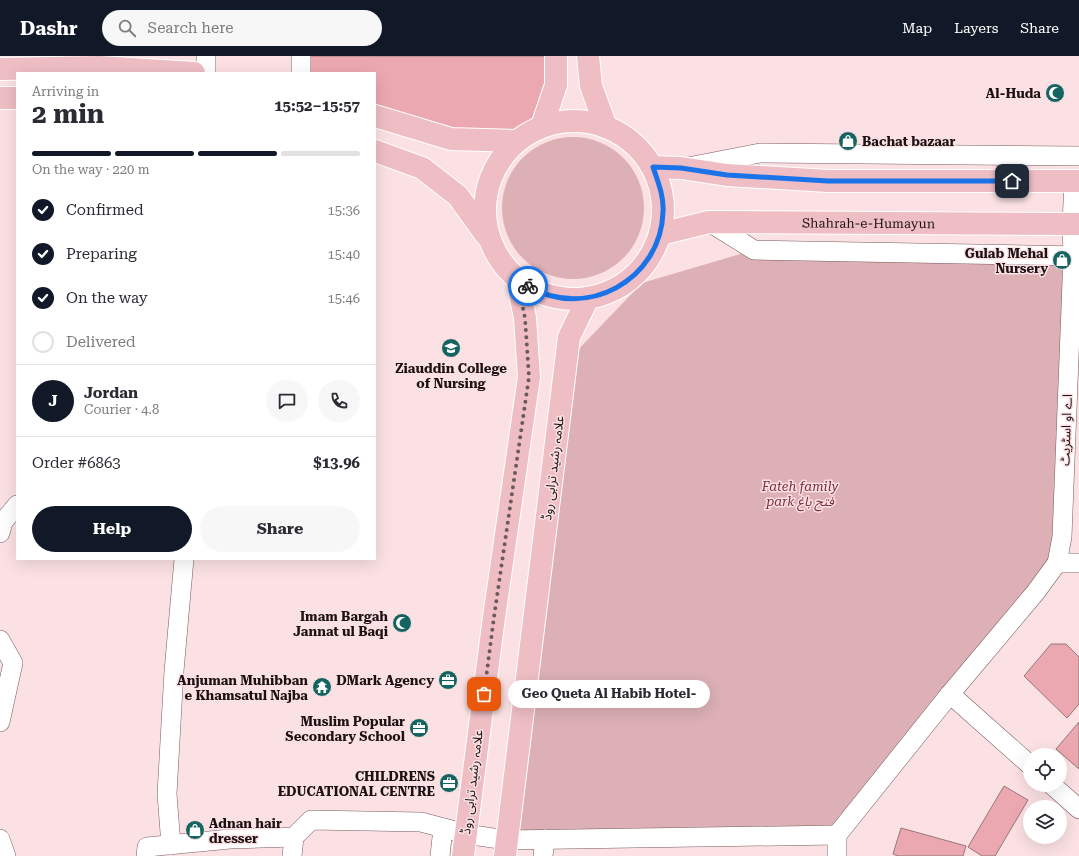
<!DOCTYPE html>
<meta charset="utf-8">
<style>
body{margin:0;font-family:"Roboto Serif","Noto Sans Arabic",serif;background:#f7f7f7;color:#2b2b33;height:100vh;display:flex;flex-direction:column;font-size:15px;white-space:nowrap}
*{box-sizing:border-box;margin:0}
p{font-size:13px;color:#7c7c81}
.icon{flex:none;width:22px;height:22px;fill:none;stroke:currentColor;stroke-width:2;stroke-linecap:round;stroke-linejoin:round}
.map{position:relative;flex:1;overflow:hidden}
.details{position:absolute;left:16px;top:16px;width:360px;height:488px;display:flex;flex-direction:column;background:#fff;border-radius:0px;box-shadow:0 4px 16px #0002}
.details>*{flex:none}
.tools{position:absolute;left:1023px;top:692px;display:grid;gap:8px}
.tools a{display:grid;place-items:center;width:44px;height:44px;border-radius:50%;background:#fff;box-shadow:0 4px 16px #0002;font-size:20px}
.pin{position:absolute;display:grid;place-items:center;width:34px;height:34px;color:#fff;margin:-17px;border-radius:8px;box-shadow:0 2px 6px #0006}
.courier{position:absolute;display:grid;place-items:center;width:40px;height:40px;margin:-20px;border:3px solid #1a73e8;border-radius:50%;background:#fff;color:#222;box-shadow:0 1px 5px #0007}
.bubble{position:absolute;height:28px;border-radius:14px;background:#fff;box-shadow:0 4px 16px #0002;font-size:13px;font-weight:700;line-height:28px;text-align:center}
.summary em{font-style:normal;font-weight:700}
.summary div{display:flex;flex-direction:column-reverse}
.summary{display:flex;align-items:center;justify-content:space-between;height:68px;padding:0 16px}
h1{font-size:26px;font-weight:700;line-height:30px}
.bar{display:grid;grid-template-columns:repeat(4,1fr);gap:6px 4px;align-content:center;height:48px;padding:0 16px}
.bar i{height:5px;border-radius:3px;background:#e1e1e2}
.bar .on{background:#111827}
.bar p{grid-column:span 4}
.line{display:flex;align-items:center;gap:10px;padding:0 16px;border-top:1px solid #e1e1e2}
.line div{flex:1}
.round{display:grid;place-items:center;flex:none;width:42px;height:42px;border-radius:21px;background:#f7f7f7}
ol{padding:0 16px;list-style:none}
li{display:flex;align-items:center;gap:12px;height:44px}
li p{margin-inline-start:auto}
li .icon{padding:4px;border-radius:50%;background:#111827;color:#fff;stroke-width:4}
li:last-child{color:#7c7c81}
li i{width:22px;height:22px;border:2px solid #e1e1e2;border-radius:50%}
.button{display:flex;gap:8px;margin-top:auto;padding:8px 16px}
.button a{flex:1;height:46px;border-radius:24px;background:#111827;color:#fff;font-size:16px;font-weight:700;line-height:46px;text-align:center}
.button a+a{background:#f7f7f7;color:#2b2b33}
header{display:flex;align-items:center;gap:24px;box-sizing:border-box;height:56px;padding:0 20px;background:#111827;color:#fff}
header strong{font-size:19px}
nav{display:flex;gap:22px;margin-inline-start:auto;font-size:14px}
.search{width:280px;height:36px;background:#f7f7f7;display:flex;align-items:center;gap:10px;box-sizing:border-box;padding:0 14px;border-radius:22px;color:#7c7c81;font-size:15px}
.map>svg:first-child{display:block}
.green{fill:#dcb0b4}
.building{fill:#eca8b0;stroke:#95777a}
.lines{fill:none;stroke-linecap:round;stroke-linejoin:round}
.minor-casing{stroke:#785c5f;stroke-width:20}
.major-casing{stroke:#fff;stroke-width:24}
.minor{stroke:#fff;stroke-width:19}
.major{stroke:#eebec4;stroke-width:22}
.done{stroke:#6a5a5c;stroke-width:4;stroke-dasharray:0 7.2}
.route{stroke:#1a73e8;stroke-width:5}
.labels{text-anchor:middle;dominant-baseline:central;stroke-width:3;stroke-linejoin:round;paint-order:stroke}
.poi-label{font-size:13px;font-weight:bold;fill:#1c1113;stroke:#fbe1e3;text-anchor:end}
.street-label{font-size:13px;fill:#1c1113;stroke:#fbe1e3}
.park-label{font-size:13px;font-style:italic;fill:#7a2b3a;stroke:#fbe1e3}
</style>
<header>
<strong>Dashr</strong>
<div class="search"><svg class="icon" aria-label="search" viewBox="0 0 24 24"><circle cx="10" cy="10" r="6"/><path d="M15 15l6 6"/></svg>Search here</div>
<nav><a>Map</a><a>Layers</a><a>Share</a></nav>
</header>
<div class="map">
<svg width="1079" height="800" viewBox="0 0 1079 800">
<rect width="100%" height="100%" fill="#fbe1e3"/>
<g class="green">
<circle cx="573" cy="152" r="71"/>
<polygon points="754,194 1073,200 1057,507 830,779 506,784 575,297 642,227"/>
</g>
<g class="building">
<polygon points="302,0 554,0 540,69 516,83 451,82 375,58 375,17 303,17"/>
<polygon points="1051,588 1066,588 1079,601 1079,648 1067,662 1024,620"/>
<polygon points="1079,666 1079,713 1056,693"/>
<polygon points="1004,730 1028,744 995,800 982,800 968,791"/>
<polygon points="901,772 966,790 963,800 898,800 893,798"/>
</g>
<g class="lines">
<g class="minor-casing">
<g id="minor">
<polyline points="301,0 301,17"/>
<polyline points="206,17 206,0"/>
<polyline points="688,111 760,97 1079,100"/>
<polyline points="709,166 754,194 1079,200"/>
<polyline points="0,477 3,466 17,449"/>
<polyline points="1057,507 1062,481 1073,200 1072,168 1074,125"/>
<polyline points="0,584 13,607 0,666"/>
<polyline points="950,638 1030,709"/>
<polyline points="1052,729 1079,753"/>
<polyline points="0,783 6,800"/>
<polyline points="171,789 167,738 174,615 184,503"/>
<polyline points="146,800 147,791 230,783 294,781 311,764 421,766 466,778 506,784 837,779"/>
<polyline points="292,800 294,781"/>
<polyline points="440,800 443,772"/>
<polyline points="543,800 545,783"/>
<polyline points="837,800 837,779 950,638 1035,537 1057,507 1079,507"/>
</g>
</g>
<g class="major-casing">
<g id="major">
<polyline points="588,0 591,30 606,71"/>
<polyline points="0,13 99,11 194,17"/>
<polyline points="0,42 17,42"/>
<polyline points="375,60 451,83 517,85"/>
<circle cx="574" cy="154" r="89"/>
<polyline points="542,70 556,29 556,0"/>
<polyline points="375,95 422,112 458,140 486,179"/>
<polyline points="653,111 681,112 727,119 828,125 1079,125"/>
<path id="s1" d="M660,178L709,166L1079,168"/>
<polyline points="463,800 494,561 529,321 525,262 517,223"/>
<polyline points="505,800 569,281 588,242"/>
</g>
</g>
<use href="#minor" class="minor"/>
<use href="#major" class="major"/>
</g>
<g class="lines">
<polyline class="done" points="484,638 494,561 529,321 525,262 517,223 528,230"/>
<path class="route" d="M528,230C586,265 661,224 663,156C664,140 658,126 653,111L681,112L727,119L828,125H1012"/>
</g>
<defs>
<g id="mosque-disc" transform="scale(1)"><circle r="9.5" fill="#166462" stroke="#fbe1e3"/><path d="M3.5-4.9A6 6 0 1 0 3.5 4.9A5 5 0 1 1 3.5-4.9Z" fill="#fff"/></g>
<g id="shop-disc" transform="scale(1)"><circle r="9.5" fill="#166462" stroke="#fbe1e3"/><path d="M-5-2.5h2.3a2.7 3.5 0 0 1 5.4 0H5L5.5 6h-11ZM-1.5-2.5h3a1.5 2.3 0 0 0-3 0Z" fill="#fff"/></g>
<g id="university-disc" transform="scale(1)"><circle r="9.5" fill="#166462" stroke="#fbe1e3"/><path d="M0-5L7-2L0 1L-7-2ZM-4 1L0 2.5L4 1V4Q0 6-4 4Z" fill="#fff"/></g>
<g id="office-disc" transform="scale(1)"><circle r="9.5" fill="#166462" stroke="#fbe1e3"/><path d="M-6-3h4V-5.5h4V-3h4V5H-6ZM-1-4.5V-3h2v-1.5ZM-6 0V1H6V0Z" fill="#fff"/></g>
<g id="temple-disc" transform="scale(1)"><circle r="9.5" fill="#166462" stroke="#fbe1e3"/><path d="M0-6L5-2H3V0L6.5 2.5H4V6H1.5V3h-3V6H-4V2.5H-6.5L-3 0V-2H-5Z" fill="#fff"/></g>
</defs>
<g fill-rule="evenodd">
<use href="#mosque-disc" x="1055" y="37"/>
<use href="#shop-disc" x="848" y="85"/>
<use href="#shop-disc" x="1062" y="204"/>
<use href="#university-disc" x="451" y="292"/>
<use href="#mosque-disc" x="402" y="567"/>
<use href="#office-disc" x="448" y="624"/>
<use href="#temple-disc" x="322" y="631"/>
<use href="#office-disc" x="419" y="672"/>
<use href="#office-disc" x="449" y="727"/>
<use href="#shop-disc" x="195" y="774"/>
</g>
<g class="labels">
<g class="poi-label">
<text x="1041" y="37">Al-Huda</text>
<text x="862" y="85" text-anchor="start">Bachat bazaar</text>
<text x="1048" y="197">Gulab Mehal<tspan x="1048" dy="15">Nursery</tspan></text>
<text x="451" y="312" text-anchor="middle">Ziauddin College<tspan x="451" dy="15">of Nursing</tspan></text>
<text x="388" y="560">Imam Bargah<tspan x="388" dy="15">Jannat ul Baqi</tspan></text>
<text x="308" y="624">Anjuman Muhibban<tspan x="308" dy="15">e Khamsatul Najba</tspan></text>
<text x="434" y="624">DMark Agency</text>
<text x="405" y="665">Muslim Popular<tspan x="405" dy="15">Secondary School</tspan></text>
<text x="435" y="720">CHILDRENS<tspan x="435" dy="15">EDUCATIONAL CENTRE</tspan></text>
<text x="209" y="767" text-anchor="start">Adnan hair<tspan x="209" dy="15">dresser</tspan></text>
</g>
<g class="street-label">
<text stroke="none"><textPath href="#s1" startOffset="210">Shahrah-e-Humayun</textPath></text>
<text transform="translate(1066 374) rotate(-88)">اے او اسٹریٹ</text>
<text transform="translate(553 412) rotate(-83)">علامہ رشید ترابی روڈ</text>
<text transform="translate(472 726) rotate(-83)">علامہ رشید ترابی روڈ</text>
</g>
<g class="park-label">
<text x="800" y="430">Fateh family<tspan x="800" dy="15">park فتح باغ</tspan></text>
</g>
</g>
</svg>
<div class="tools">
<a><svg class="icon" aria-label="locate" viewBox="0 0 24 24"><circle cx="12" cy="12" r="6"/><path d="M12 2v4M12 18v4M2 12h4M18 12h4"/></svg></a>
<a><svg class="icon" aria-label="layers" viewBox="0 0 24 24"><path d="M12 4l9 5-9 5-9-5zM3 14l9 5 9-5"/></svg></a>
</div>
<div class="pin" style="left:484px;top:638px;background:#ea580c"><svg class="icon" aria-label="bag" viewBox="0 0 24 24"><path d="M5 8h14l-1 12H6zM9 8a3 3 0 0 1 6 0"/></svg></div>
<div class="pin" style="left:1012px;top:125px;background:#1f2937"><svg class="icon" aria-label="home" viewBox="0 0 24 24"><path d="M3 11l9-7 9 7M6 9v11h12V9"/></svg></div>
<div class="courier" style="left:528px;top:230px"><svg class="icon" aria-label="bike" viewBox="0 0 24 24"><circle cx="6" cy="16" r="4"/><circle cx="18" cy="16" r="4"/><path d="M6 16l4-8h5l3 8M10 8l3 8H6M13 5h3"/></svg></div>
<div class="bubble" style="left:508px;top:624px;width:202px">Geo Queta Al Habib Hotel-</div>
<section class="details">
<div class="summary"><div><h1>2 min</h1><p>Arriving in</p></div><em>15:52–15:57</em></div>
<div class="bar"><i class="on"></i><i class="on"></i><i class="on"></i><i></i><p>On the way · 220 m</p></div>
<ol>
<li><svg class="icon" aria-label="check" viewBox="0 0 24 24"><path d="M5 12l5 5 9-10"/></svg>Confirmed<p>15:36</p></li>
<li><svg class="icon" aria-label="check" viewBox="0 0 24 24"><path d="M5 12l5 5 9-10"/></svg>Preparing<p>15:40</p></li>
<li><svg class="icon" aria-label="check" viewBox="0 0 24 24"><path d="M5 12l5 5 9-10"/></svg>On the way<p>15:46</p></li>
<li><i></i>Delivered</li>
</ol>
<div class="line" style="height:72px"><b class="round" style="background:#111827;color:#fff">J</b><div><b>Jordan</b><p>Courier · 4.8</p></div><a class="round"><svg class="icon" aria-label="chat" viewBox="0 0 24 24"><path d="M4 5h16v11H9l-5 4z"/></svg></a><a class="round"><svg class="icon" aria-label="phone" viewBox="0 0 24 24"><path d="M5 4h4l2 5-3 2q2 4 5 5l2-3 5 2v4C11 20 4 13 5 4z"/></svg></a></div>
<div class="line" style="height:52px"><div>Order #6863</div><b>$13.96</b></div>
<div class="button"><a>Help</a><a>Share</a></div>
</section>
</div>
